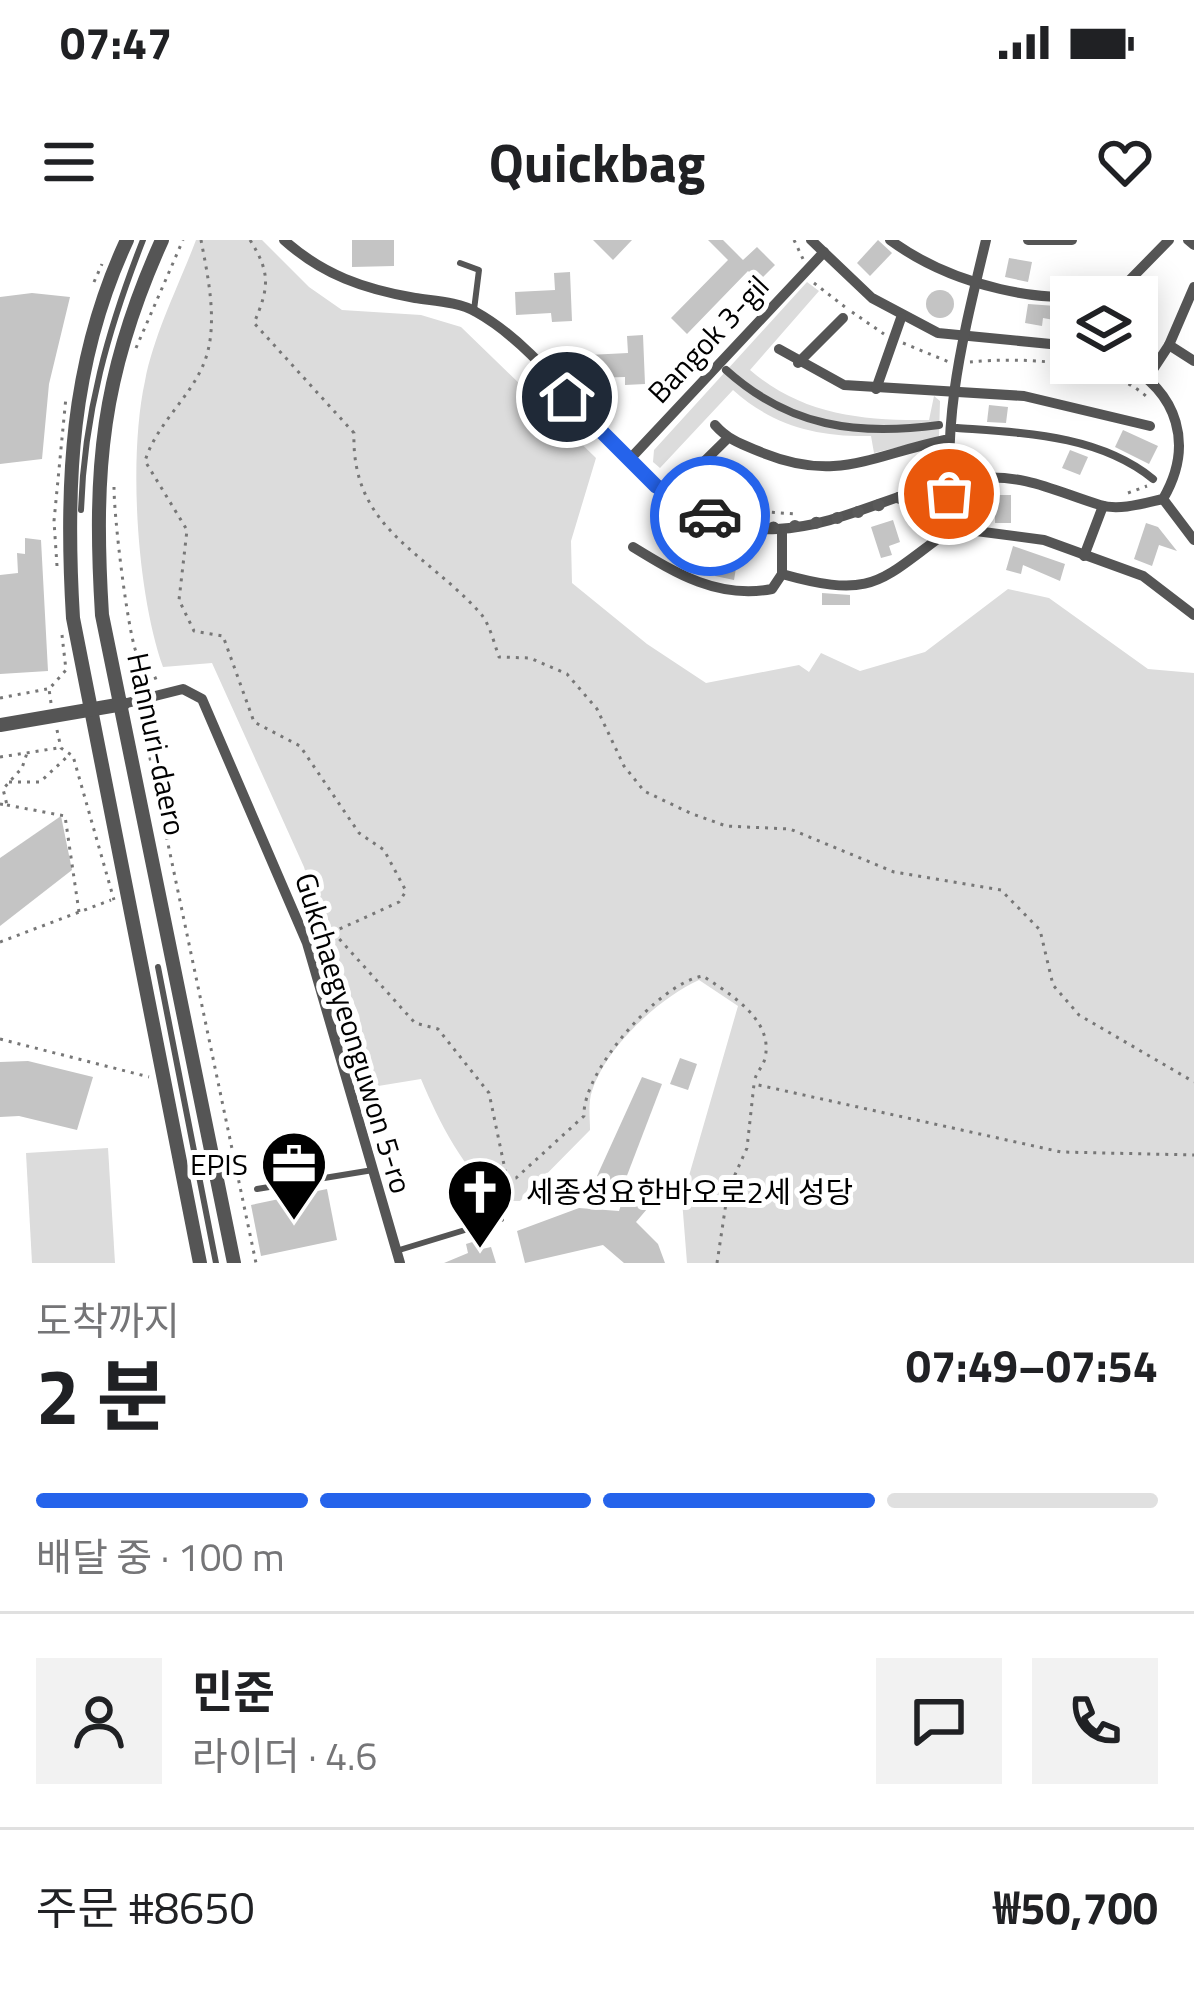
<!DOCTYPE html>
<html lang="ko">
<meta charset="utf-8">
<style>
body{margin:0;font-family:"Titillium Web","Noto Sans KR",sans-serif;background:#f2f2f2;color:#202124;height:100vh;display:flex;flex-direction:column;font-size:45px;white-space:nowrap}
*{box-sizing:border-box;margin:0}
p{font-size:39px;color:#757577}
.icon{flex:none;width:66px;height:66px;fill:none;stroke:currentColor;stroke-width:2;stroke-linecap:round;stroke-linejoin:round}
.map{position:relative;height:1023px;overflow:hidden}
.side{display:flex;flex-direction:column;background:#fff;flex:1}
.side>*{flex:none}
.tools{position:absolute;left:1050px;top:36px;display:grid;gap:24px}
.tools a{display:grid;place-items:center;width:108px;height:108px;border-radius:0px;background:#fff;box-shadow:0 6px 30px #0003;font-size:60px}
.pin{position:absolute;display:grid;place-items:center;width:102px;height:102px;color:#fff;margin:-51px;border:6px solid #fff;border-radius:50%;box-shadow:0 3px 12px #0007}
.courier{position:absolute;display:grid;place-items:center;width:120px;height:120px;margin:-60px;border:9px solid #2563eb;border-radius:50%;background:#fff;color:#222;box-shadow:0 3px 15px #0007}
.summary em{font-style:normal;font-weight:700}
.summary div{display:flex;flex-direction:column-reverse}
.summary{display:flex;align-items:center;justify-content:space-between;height:204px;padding:0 36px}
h1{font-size:78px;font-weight:700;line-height:90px}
.bar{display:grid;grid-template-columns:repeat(4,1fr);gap:18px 12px;align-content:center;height:144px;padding:0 36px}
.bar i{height:15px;border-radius:9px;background:#e0e0e0}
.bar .on{background:#2563eb}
.bar p{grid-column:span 4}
.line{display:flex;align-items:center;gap:30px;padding:0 36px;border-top:3px solid #e0e0e0}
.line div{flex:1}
.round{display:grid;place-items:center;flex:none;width:126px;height:126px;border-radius:0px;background:#f2f2f2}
.status{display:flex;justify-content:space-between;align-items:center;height:84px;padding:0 60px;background:#fff;direction:ltr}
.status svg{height:33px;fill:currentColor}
header{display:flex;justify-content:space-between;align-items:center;height:156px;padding:0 36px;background:#fff;font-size:54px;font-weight:700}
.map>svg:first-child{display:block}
.green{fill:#dcdcdc}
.building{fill:#c4c4c4}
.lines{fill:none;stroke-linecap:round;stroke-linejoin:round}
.path{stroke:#777;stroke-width:3;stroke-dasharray:3 6;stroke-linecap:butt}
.service{stroke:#555;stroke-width:6}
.pedestrian{stroke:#555;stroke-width:8}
.minor{stroke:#555;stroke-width:10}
.tertiary{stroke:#555;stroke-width:14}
.done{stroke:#595959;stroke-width:12;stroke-dasharray:0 21.6}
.route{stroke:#2563eb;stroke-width:15}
.labels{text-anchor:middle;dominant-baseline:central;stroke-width:10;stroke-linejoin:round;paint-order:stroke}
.street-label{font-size:30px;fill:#000;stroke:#fff}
.poi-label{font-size:30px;fill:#000;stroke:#fff;text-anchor:end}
</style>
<div class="status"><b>07:47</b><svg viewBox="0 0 49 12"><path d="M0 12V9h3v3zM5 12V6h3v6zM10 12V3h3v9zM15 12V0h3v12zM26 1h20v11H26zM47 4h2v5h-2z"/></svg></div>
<header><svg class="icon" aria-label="menu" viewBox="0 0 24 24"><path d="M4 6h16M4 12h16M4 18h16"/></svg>Quickbag<svg class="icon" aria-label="heart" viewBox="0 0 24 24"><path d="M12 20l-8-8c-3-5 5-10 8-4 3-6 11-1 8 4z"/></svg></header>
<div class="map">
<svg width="1194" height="1023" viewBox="0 0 1194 1023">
<rect width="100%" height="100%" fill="#fff"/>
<g class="green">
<path d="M196,0H262L309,47L342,70L421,75L461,87L596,218L571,301L572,343L647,404L706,443L799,425L809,432L821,413L860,431L925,412L1008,349L1049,358L1148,429L1194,433V1023H687L682,960L738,766L699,740C658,759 607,806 592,851C588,862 590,878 590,890L520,961H501C463,930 440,884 421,839L372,847L359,775L321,686L304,627L212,423L163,427C137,354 128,218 145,141C154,94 179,45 196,0Z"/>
<path d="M807,42L819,51L750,130C802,175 863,181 929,180L934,156L940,161L939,197L874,213L871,196C817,197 773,186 733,150L660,228L653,222L654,210Z"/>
<polygon points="108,908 115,1023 32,1023 26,913"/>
</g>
<g class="building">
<polygon points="352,0 394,0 394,26 352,27"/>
<polygon points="593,0 632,0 613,20"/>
<polygon points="708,0 723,0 743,20 757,7 775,25 759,41 748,31 687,94 671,78 728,20"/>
<polygon points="878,0 892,13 870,36 857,23"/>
<polygon points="1009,18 1032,22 1028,42 1005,37"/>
<polygon points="570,32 572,81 552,82 551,73 516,75 515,52 555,50 554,33"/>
<circle cx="940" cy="64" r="14"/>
<polygon points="32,53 70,57 49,144 42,219 0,224 0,57"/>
<polygon points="1028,64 1056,66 1054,80 1043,78 1042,86 1025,83"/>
<polygon points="643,95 645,144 625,145 625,137 589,138 588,115 628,113 627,96"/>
<polygon points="989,165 1008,167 1006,183 987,182"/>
<polygon points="1123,190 1158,206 1149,224 1115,207"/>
<polygon points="1070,210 1088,217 1080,235 1062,228"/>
<rect x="995" y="255" width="16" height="28"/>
<polygon points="893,280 900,302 889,306 892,315 881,318 871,287"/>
<polygon points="1146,283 1158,287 1177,311 1159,305 1152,326 1134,319"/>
<polygon points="25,298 41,300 48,431 0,434 0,335 18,333 17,313 25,314"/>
<polygon points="721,306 739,310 734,340 715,336"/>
<polygon points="1013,306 1065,324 1060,341 1023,325 1021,334 1006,330"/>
<polygon points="822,353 850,355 850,365 822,365"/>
<polygon points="61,576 72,630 0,686 0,618"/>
<polygon points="680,818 697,824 688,850 670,844"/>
<polygon points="28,821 93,837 77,890 19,876 0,877 0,822"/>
<polygon points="642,837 662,844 623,946 597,936"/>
<polygon points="327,949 337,1000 261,1016 251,965"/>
<polygon points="624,956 647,969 636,982 658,1004 665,1023 624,1023 603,1005 525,1023 517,991 579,968 619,971"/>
<polygon points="479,1000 482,1009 491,1007 496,1023 444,1023 468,1013 466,1004"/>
</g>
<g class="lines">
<g class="path">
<path d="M201,0C208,37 219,86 204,123C190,158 157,183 145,221L187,290L179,360L194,391L223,396L254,482L300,506L359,593L384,610L406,651L399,662L333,692"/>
<path d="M250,0C271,33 269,48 254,83L354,193C351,289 425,311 481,374C490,385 494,403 499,417L530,418L567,434L597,469L624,526L644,551L690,573L726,586L790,589L894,632L1001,650L1040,690L1053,745L1079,775L1194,842"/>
<polyline points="794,0 803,19"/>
<polyline points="94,42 102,24"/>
<polyline points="814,43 845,67"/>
<polyline points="852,72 884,94"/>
<polyline points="903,103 949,122"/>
<polyline points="136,108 183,0"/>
<path d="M970,122C1023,117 1104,120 1146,156"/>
<path d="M114,247C114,278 127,386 136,412C141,426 155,429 157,444"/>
<polyline points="1128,253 1147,246"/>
<polyline points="727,269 795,274"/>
<polyline points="57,326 54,281 66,157"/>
<polyline points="0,458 47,449"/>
<polyline points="51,463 49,449 66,430 62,395"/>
<polyline points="155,465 146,499 256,1023"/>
<polyline points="57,490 61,508 73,516 114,660"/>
<polyline points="0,517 58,508"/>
<polyline points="9,542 40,542 68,516"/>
<polyline points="0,564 7,565 3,549 22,528 27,513"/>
<polyline points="7,565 65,576 79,672"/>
<path d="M317,699L333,692L415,783L438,789L489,853L507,939L516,938L584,876C582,832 659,743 703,736C730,754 774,780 765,818C763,828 755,832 754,844"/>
<polyline points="0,702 111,660"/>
<polyline points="0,799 149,837"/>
<polyline points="717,1023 728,950 747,908 754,844 1061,912 1194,915"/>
</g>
<g class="service">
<polyline points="460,23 479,30 474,70"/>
<path d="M81,270C84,174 108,89 143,0"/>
<polyline points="158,727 216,1023"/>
<polyline points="257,949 373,930"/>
<polyline points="396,1011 501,979"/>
</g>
<g class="pedestrian">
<path d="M726,130C789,187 857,196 939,185"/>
<path d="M957,188C1024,193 1099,195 1153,239"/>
</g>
<g class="minor">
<path d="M284,0C323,35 364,49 415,58C434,61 459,62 476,72C579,129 640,297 777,289C847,286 909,243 978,238C1026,234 1057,252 1100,265C1119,271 1145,263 1163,259C1194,206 1179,152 1123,123"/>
<polyline points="811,0 872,58 938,93 1071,106"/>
<path d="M890,0C950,44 1047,70 1120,50L1169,0"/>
<polyline points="1028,0 1072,0"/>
<polyline points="1188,0 1194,5"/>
<polyline points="1169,105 1194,121"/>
<polyline points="779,109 844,145 1024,156 1150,186"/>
<polyline points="798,123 843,78"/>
<polyline points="1148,137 1169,105 1194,47"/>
<polyline points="876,149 901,78"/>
<path d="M715,185C729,201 744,205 763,213C838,243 872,215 945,200"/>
<polyline points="629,220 824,12"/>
<polyline points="671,254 727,199"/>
<polyline points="1163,259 1194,300"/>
<polyline points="953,288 1044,300 1143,336 1194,375"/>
<path d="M633,307C677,334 718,359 772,349L782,334V289"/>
<polyline points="1084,316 1103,266"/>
<path d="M782,334C878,361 880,339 953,288C940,183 962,101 986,0"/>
<polyline points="123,464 183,449 202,459 307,703 400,1023"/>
</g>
<g class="tertiary">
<path d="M127,0C70,122 65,246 73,378L200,1023"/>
<path d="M162,0C101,135 93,229 102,375L234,1023"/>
<polyline points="0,485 123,464"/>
</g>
</g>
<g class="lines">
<path class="done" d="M710,276C787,307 872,268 945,240L949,254"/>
<polyline class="route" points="567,157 656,246 710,276"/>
</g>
<defs>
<g id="office-pin" transform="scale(3.45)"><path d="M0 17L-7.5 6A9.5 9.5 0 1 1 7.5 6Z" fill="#000" stroke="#fff"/><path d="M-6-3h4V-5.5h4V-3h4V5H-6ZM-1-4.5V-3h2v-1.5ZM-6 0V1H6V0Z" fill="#fff"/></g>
<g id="church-pin" transform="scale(3.45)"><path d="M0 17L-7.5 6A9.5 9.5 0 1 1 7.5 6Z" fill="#000" stroke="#fff"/><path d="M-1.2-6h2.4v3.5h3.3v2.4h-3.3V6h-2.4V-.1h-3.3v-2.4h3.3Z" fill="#fff"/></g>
</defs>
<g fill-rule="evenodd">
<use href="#office-pin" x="294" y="924"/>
<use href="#church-pin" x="480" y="952"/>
</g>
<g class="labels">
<g class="street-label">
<text transform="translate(708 99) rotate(-47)">Bangok 3-gil</text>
<text transform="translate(157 504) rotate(78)">Hannuri-daero</text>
<text transform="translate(354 793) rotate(73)">Gukchaegyeonguwon 5-ro</text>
</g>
<g class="poi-label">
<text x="248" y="924">EPIS</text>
<text x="526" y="952" text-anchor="start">세종성요한바오로2세 성당</text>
</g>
</g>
</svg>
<div class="tools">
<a><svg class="icon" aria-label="layers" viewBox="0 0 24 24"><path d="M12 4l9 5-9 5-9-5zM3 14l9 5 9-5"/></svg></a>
</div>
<div class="pin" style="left:949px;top:254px;background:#ea580c"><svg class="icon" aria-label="bag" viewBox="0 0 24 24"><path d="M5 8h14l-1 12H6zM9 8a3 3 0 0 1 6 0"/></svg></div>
<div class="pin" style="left:567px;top:157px;background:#1f2937"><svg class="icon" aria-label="home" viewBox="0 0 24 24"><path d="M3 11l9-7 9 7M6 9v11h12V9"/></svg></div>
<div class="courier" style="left:710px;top:276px"><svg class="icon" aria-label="car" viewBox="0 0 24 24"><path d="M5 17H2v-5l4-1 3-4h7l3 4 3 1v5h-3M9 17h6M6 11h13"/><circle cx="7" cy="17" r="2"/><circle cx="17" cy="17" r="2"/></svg></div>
</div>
<section class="side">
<div class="summary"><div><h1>2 분</h1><p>도착까지</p></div><em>07:49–07:54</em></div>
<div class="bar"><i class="on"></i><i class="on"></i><i class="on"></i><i></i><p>배달 중 · 100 m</p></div>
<div class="line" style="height:216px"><a class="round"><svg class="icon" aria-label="person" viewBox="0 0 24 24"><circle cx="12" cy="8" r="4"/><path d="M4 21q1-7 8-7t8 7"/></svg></a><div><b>민준</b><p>라이더 · 4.6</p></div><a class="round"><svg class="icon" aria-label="chat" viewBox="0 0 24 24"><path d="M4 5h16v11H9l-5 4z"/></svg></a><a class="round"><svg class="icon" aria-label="phone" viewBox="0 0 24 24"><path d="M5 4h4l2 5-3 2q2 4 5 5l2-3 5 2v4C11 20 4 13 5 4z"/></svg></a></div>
<div class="line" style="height:156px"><div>주문 #8650</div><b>₩50,700</b></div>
</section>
